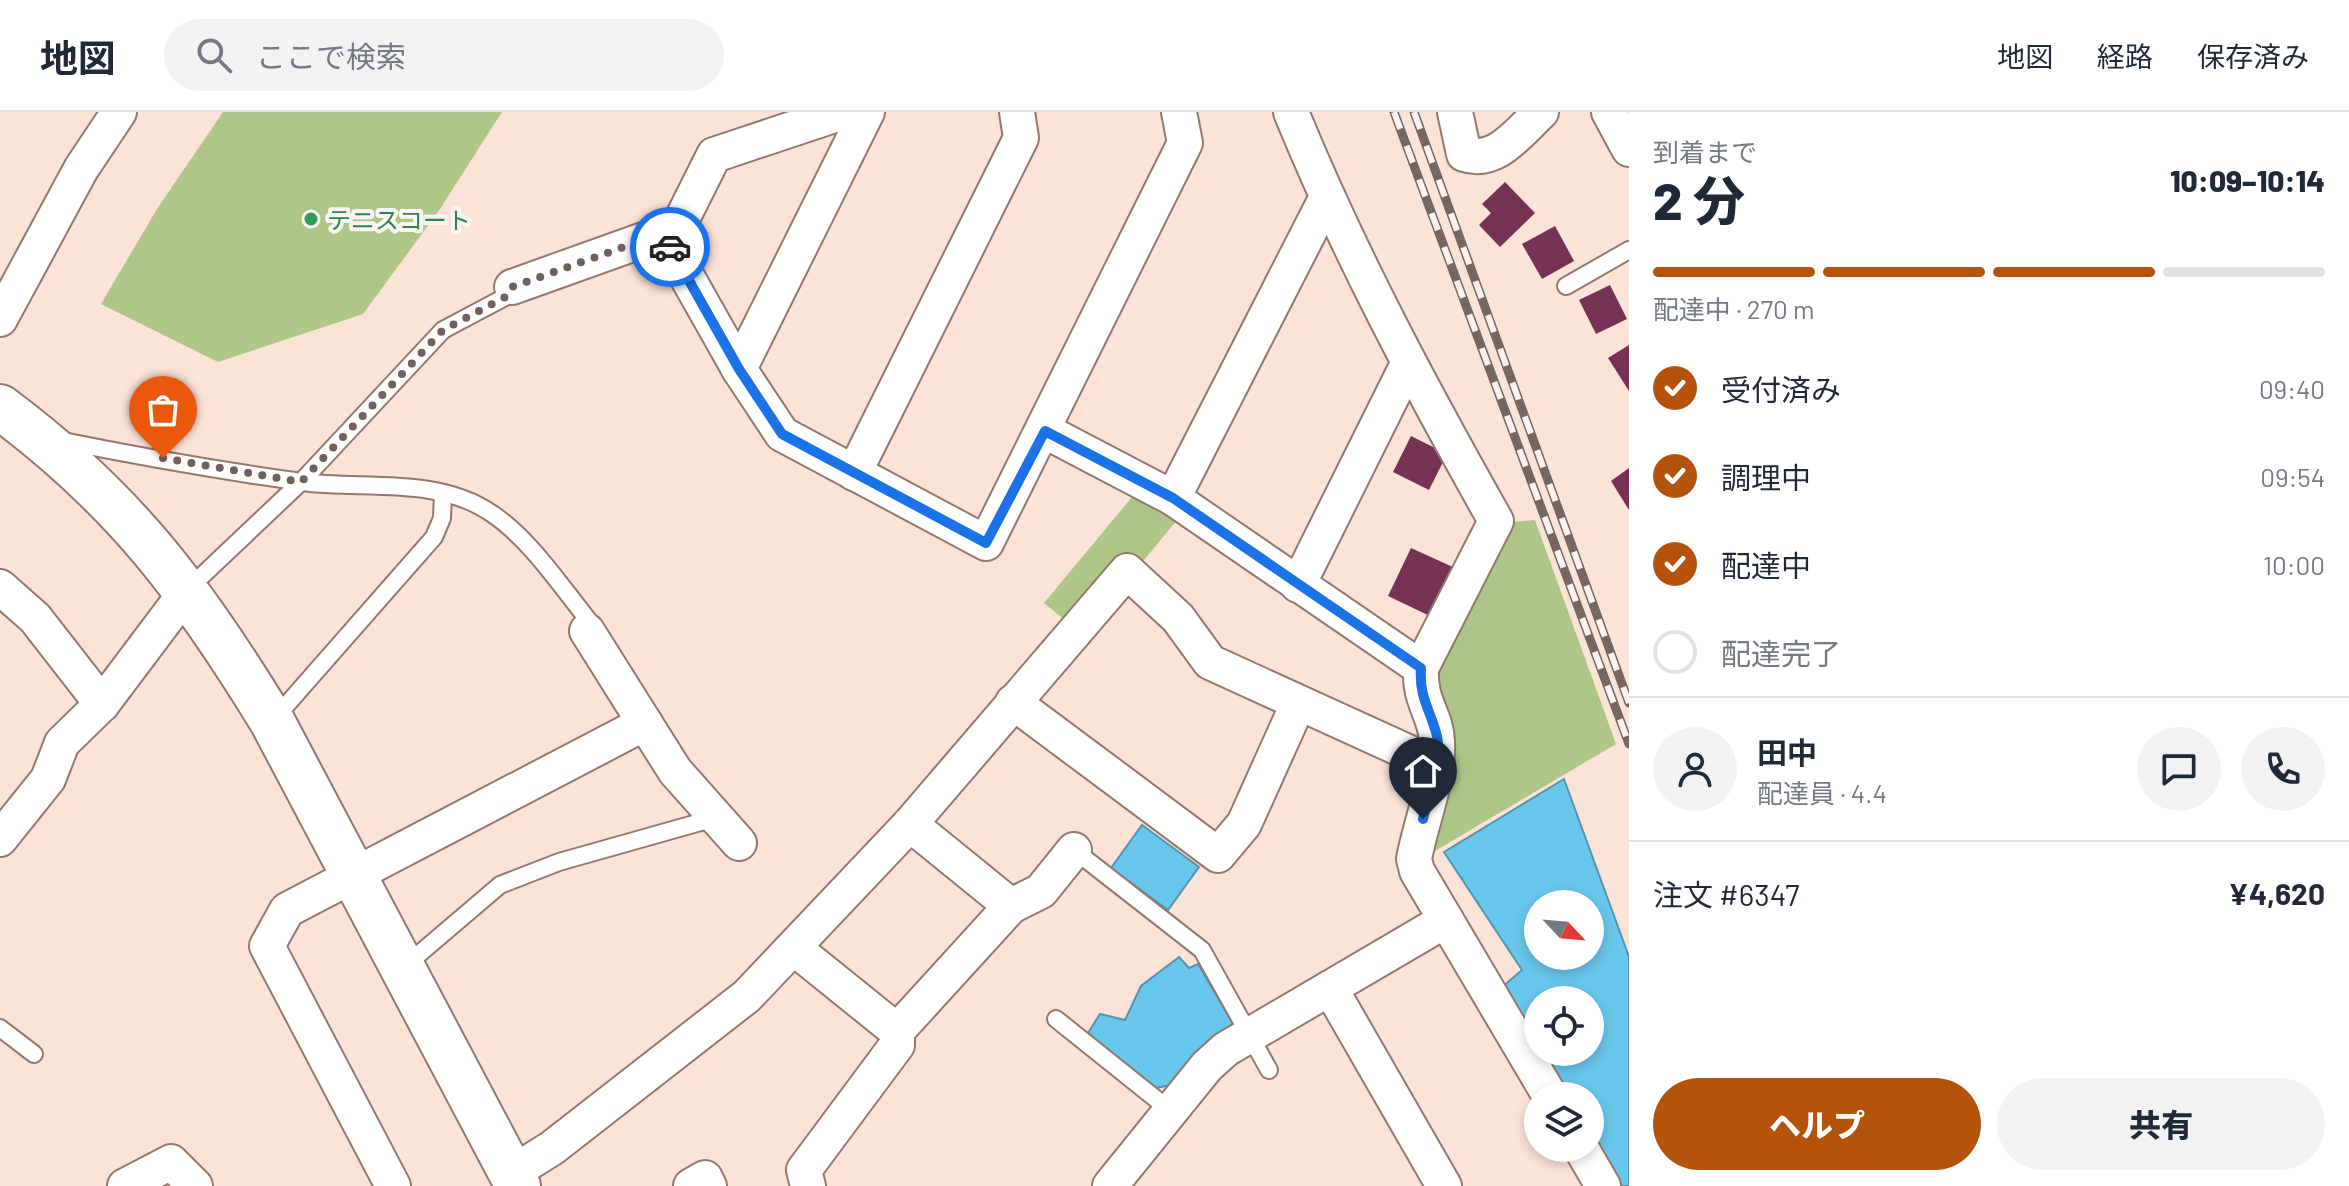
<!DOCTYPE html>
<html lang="ja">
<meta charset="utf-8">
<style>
body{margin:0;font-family:Barlow,"Noto Sans JP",sans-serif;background:#f2f2f3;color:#1f2937;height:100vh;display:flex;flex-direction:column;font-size:30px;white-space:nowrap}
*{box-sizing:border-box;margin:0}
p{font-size:26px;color:#747a83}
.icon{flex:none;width:44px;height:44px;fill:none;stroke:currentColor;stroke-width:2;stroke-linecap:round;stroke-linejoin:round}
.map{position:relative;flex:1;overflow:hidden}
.panel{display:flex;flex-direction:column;background:#fff;width:720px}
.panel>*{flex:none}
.needle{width:52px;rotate:116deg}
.controls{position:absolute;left:1524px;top:778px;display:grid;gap:16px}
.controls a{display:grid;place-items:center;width:80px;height:80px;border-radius:50%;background:#fff;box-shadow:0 4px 12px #0003;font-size:40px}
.pin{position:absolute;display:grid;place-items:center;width:68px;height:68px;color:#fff;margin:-82px -34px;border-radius:50% 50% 50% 0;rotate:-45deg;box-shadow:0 0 8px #0007}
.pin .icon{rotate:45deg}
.courier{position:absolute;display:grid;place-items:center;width:80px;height:80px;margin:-40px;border:6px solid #1a73e8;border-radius:50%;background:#fff;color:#222;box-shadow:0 2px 10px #0007}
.overview em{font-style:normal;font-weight:800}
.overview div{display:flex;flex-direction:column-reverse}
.overview{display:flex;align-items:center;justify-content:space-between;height:136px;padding:0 24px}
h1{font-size:52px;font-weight:800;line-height:60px}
.bar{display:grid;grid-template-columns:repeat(4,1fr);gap:12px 8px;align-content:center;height:96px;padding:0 24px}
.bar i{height:10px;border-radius:6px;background:#e0e1e3}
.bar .current{background:#b45309}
.bar p{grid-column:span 4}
.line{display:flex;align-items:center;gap:20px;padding:0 24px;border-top:2px solid #e0e1e3}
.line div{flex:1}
.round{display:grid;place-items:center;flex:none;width:84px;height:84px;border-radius:42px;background:#f2f2f3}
ol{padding:0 24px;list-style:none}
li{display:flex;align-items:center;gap:24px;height:88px}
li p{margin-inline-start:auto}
li .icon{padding:8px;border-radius:50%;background:#b45309;color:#fff;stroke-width:4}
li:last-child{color:#747a83}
li i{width:44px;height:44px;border:4px solid #e0e1e3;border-radius:50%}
.action{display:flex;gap:16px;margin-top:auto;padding:16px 24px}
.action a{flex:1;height:92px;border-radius:48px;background:#b45309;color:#fff;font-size:32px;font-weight:800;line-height:92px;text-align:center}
.action a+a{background:#f2f2f3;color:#1f2937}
header{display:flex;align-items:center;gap:48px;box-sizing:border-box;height:112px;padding:0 40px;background:#fff;border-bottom:2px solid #e0e1e3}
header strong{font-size:38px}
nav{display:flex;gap:44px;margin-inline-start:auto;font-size:28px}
.search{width:560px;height:72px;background:#f2f2f3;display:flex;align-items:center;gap:20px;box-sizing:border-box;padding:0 28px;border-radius:44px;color:#747a83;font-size:30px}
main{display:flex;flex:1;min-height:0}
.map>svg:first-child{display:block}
.green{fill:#aec688}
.water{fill:#68c7ec;stroke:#5493ac;stroke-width:2;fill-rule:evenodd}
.building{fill:#763254}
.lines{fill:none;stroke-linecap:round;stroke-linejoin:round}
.lane-casing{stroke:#94786d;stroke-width:20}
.street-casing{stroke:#94786d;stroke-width:38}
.secondary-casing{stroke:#94786d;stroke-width:48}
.lane{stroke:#fff;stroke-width:16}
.street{stroke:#fff;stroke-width:34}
.secondary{stroke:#fff;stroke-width:44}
.rail-casing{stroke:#76665f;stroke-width:9}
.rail{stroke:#fbf4f2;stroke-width:6;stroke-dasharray:18;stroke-linecap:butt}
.done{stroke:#71615a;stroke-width:8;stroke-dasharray:0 14.4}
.route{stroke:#1a73e8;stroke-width:10}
.leisure-dot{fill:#2e9e5b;stroke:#fbf4f2;stroke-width:3}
.labels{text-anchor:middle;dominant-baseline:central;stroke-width:8;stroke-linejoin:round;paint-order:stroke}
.leisure-label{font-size:24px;fill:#27864d;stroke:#fbf4f2;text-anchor:start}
</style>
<header>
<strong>地図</strong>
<div class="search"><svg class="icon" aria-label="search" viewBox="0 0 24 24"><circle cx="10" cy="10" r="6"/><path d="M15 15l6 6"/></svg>ここで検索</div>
<nav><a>地図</a><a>経路</a><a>保存済み</a></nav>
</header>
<main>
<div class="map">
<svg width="1629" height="1074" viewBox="0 0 1629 1074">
<rect width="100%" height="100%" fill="#fce3d8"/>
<g class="green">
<polygon points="223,0 502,0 438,100 363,202 218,250 101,192 157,97"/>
<polygon points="1137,379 1178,407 1139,454 1065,508 1044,491"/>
<polygon points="1535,408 1616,632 1430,742 1435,562 1511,410"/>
</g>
<g class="water">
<path d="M1564,667L1629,845V1074H1620L1590,1024V984H1566L1539,940H1590V888H1538V938L1501,876L1522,858L1444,740ZM1538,792H1590V844H1538Z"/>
<polygon points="1142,713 1199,755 1168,798 1111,756"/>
<polygon points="1179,845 1189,856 1198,852 1235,915 1176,972 1156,976 1088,921 1100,902 1125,908 1141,874"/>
</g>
<g class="building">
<polygon points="1505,70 1535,101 1500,135 1479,113 1491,101 1482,92"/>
<polygon points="1555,114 1574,149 1542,167 1522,132"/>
<polygon points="1610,173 1627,207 1596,222 1579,188"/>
<polygon points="1629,233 1629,279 1608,246"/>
<polygon points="1411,324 1447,342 1429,378 1393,360"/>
<polygon points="1629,356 1629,398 1611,369"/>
<polygon points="1411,436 1455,456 1432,505 1388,484"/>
</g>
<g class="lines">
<g class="lane-casing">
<g id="lane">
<polyline points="1566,174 1629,138"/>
<path d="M63,329C142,345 223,359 302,370C363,378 437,364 491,401C530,427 560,473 589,509L587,519"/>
<polyline points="188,477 301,370 443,218 507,184 512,175"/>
<polyline points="275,606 434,425 442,406 443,382"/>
<polyline points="1074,738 1202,838 1269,958"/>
<polyline points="405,854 500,773 559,750 715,706"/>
<polyline points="1056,907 1171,999"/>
<polyline points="0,916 34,942"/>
</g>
</g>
<g class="street-casing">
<g id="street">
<polyline points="843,0 714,43 669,133 739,257 782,322 986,431 1185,31 1179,0"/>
<path d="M1291,0C1349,142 1421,276 1496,409L1421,556C1419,591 1436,602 1437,629C1439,668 1421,709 1414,747L1417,759L1550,984"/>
<path d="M1455,0L1464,42C1496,53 1519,20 1541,0"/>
<polyline points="1609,0 1629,37"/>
<polyline points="512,175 677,116"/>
<polyline points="0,207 81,57 119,0"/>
<polyline points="739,257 867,0"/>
<polyline points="1045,319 1173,386 1421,556"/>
<polyline points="854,361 1021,26 1017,0"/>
<polyline points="1173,386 1326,87"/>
<polyline points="1298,473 1408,252"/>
<polyline points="0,475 35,506 102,592"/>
<polyline points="587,519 675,659 739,731"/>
<polyline points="1013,590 1218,743 1244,712 1298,592"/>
<polyline points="910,712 1011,794"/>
<polyline points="0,727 48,667 62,631 102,592 187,479"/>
<polyline points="794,836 897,919"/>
<polyline points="1330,876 1444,1074"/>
<polyline points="1581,1036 1603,1074"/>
<polyline points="512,1061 552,1036 747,884 910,712 1127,459 1178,506 1210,550 1436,653"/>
<polyline points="125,1074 171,1050 195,1074"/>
<polyline points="393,1074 267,834 287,798 645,611"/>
<polyline points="691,1074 705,1066 709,1074"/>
<polyline points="808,1074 804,1058 897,933 897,919 1011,794 1041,779 1074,738"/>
<polyline points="1110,1074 1207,954 1226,937 1446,808"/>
</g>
</g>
<g class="secondary-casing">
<path id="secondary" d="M0,295C125,388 192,478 272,609L518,1074"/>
</g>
<use href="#lane" class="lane"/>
<use href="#street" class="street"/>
<use href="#secondary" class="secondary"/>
<g class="rail-casing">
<g id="rail">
<polyline points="1394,0 1629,632"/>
<polyline points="1414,0 1629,591"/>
</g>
</g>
<use href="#rail" class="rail"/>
</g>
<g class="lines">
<polyline class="done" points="163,346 301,370 443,218 507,184 512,175 677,116 670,135"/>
<path class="route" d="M670,135L739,257L782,322L986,431L1045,319L1173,386L1421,556C1419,586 1430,597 1437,624C1442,650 1429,682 1423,707"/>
</g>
<circle class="leisure-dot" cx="311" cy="107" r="8"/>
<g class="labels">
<g class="leisure-label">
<text x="327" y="107">テニスコート</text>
</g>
</g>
</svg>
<div class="controls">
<a><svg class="needle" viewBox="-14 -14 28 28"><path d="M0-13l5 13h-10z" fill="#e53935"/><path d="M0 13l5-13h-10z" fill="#747a83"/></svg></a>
<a><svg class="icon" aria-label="locate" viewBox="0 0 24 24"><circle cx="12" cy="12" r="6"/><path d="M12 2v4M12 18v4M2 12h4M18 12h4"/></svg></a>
<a><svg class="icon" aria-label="layers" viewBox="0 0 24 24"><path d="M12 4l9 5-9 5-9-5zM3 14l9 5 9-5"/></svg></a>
</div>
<div class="pin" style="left:163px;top:346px;background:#ea580c"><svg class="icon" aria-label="bag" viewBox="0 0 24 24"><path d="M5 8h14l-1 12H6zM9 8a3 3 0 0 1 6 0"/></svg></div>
<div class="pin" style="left:1423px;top:707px;background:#1f2937"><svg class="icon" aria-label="home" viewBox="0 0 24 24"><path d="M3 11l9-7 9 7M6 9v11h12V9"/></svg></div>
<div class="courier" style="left:670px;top:135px"><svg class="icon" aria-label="car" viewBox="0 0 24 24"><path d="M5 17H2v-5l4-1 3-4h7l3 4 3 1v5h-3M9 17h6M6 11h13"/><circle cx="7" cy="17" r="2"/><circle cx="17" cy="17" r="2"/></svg></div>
</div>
<section class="panel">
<div class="overview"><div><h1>2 分</h1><p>到着まで</p></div><em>10:09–10:14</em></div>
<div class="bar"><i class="current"></i><i class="current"></i><i class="current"></i><i></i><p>配達中 · 270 m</p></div>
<ol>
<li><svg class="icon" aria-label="check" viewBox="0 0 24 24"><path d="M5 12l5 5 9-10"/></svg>受付済み<p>09:40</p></li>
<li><svg class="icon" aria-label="check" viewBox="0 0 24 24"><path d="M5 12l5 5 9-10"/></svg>調理中<p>09:54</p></li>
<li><svg class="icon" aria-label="check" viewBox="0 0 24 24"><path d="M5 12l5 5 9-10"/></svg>配達中<p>10:00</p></li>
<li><i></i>配達完了</li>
</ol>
<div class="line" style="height:144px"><a class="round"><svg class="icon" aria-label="person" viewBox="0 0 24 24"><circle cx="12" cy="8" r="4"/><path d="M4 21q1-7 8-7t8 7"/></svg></a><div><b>田中</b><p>配達員 · 4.4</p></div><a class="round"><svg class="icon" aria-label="chat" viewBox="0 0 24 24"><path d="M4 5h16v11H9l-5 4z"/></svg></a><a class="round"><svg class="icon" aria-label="phone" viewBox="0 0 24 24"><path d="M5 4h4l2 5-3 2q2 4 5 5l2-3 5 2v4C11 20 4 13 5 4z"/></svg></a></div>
<div class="line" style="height:104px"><div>注文 #6347</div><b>¥4,620</b></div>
<div class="action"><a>ヘルプ</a><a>共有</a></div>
</section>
</main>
